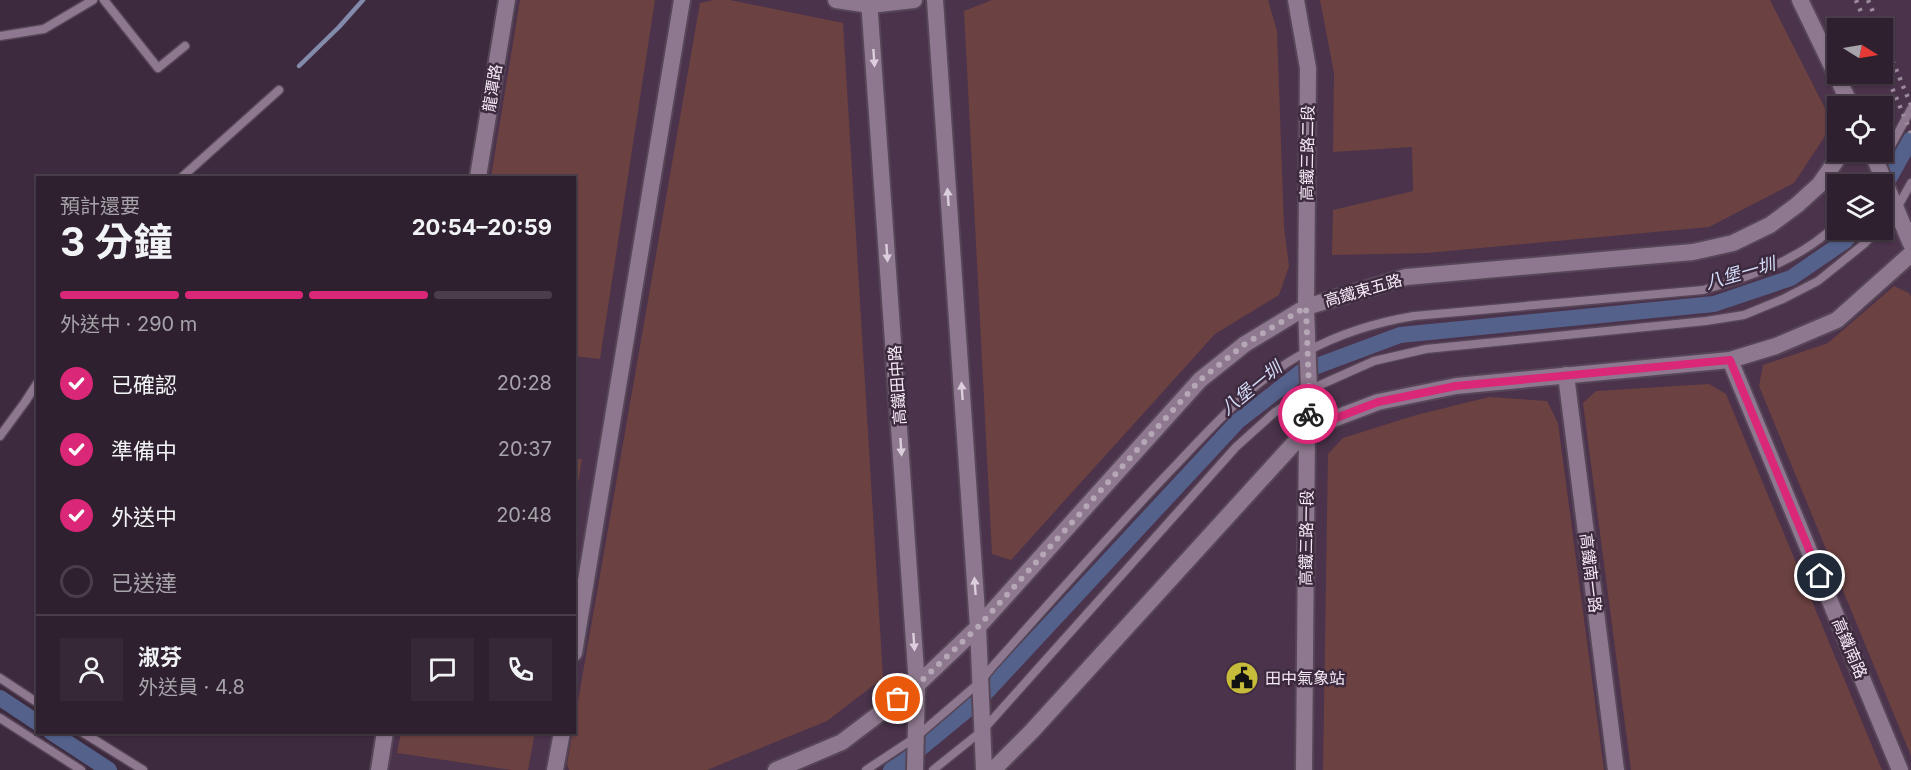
<!DOCTYPE html>
<html lang="zh-TW">
<meta charset="utf-8">
<style>
body{margin:0;font-family:Inter,"Noto Sans TC",sans-serif;background:#362836;color:#f1f3f6;height:100vh;display:flex;flex-direction:column;font-size:22px;white-space:nowrap}
*{box-sizing:border-box;margin:0}
p{font-size:20px;color:#a7a3aa}
.icon{flex:none;width:33px;height:33px;fill:none;stroke:currentColor;stroke-width:2;stroke-linecap:round;stroke-linejoin:round}
.map{position:relative;flex:1;overflow:hidden}
.drawer{position:absolute;left:36px;top:176px;width:540px;height:558px;display:flex;flex-direction:column;background:#2e202e;border-radius:0px;box-shadow:0 2px 4px #0004,0 0 0 2px #493e4a}
.drawer>*{flex:none}
.needle{width:39px;rotate:101deg}
.fabs{position:absolute;left:1827px;top:18px;display:grid;gap:12px}
.fabs a{display:grid;place-items:center;width:66px;height:66px;border-radius:0px;background:#2e202e;box-shadow:0 2px 4px #0004,0 0 0 2px #493e4a;font-size:30px}
.pin{position:absolute;display:grid;place-items:center;width:51px;height:51px;color:#fff;margin:-26px;border:3px solid #fff;border-radius:50%;box-shadow:0 2px 6px #0007}
.courier{position:absolute;display:grid;place-items:center;width:60px;height:60px;margin:-30px;border:4px solid #db2777;border-radius:50%;background:#fff;color:#222;box-shadow:0 2px 8px #0007}
.head em{font-style:normal;font-weight:700}
.head div{display:flex;flex-direction:column-reverse}
.head{display:flex;align-items:center;justify-content:space-between;height:102px;padding:0 24px}
h1{font-size:39px;font-weight:700;line-height:45px}
.bar{display:grid;grid-template-columns:repeat(4,1fr);gap:9px 6px;align-content:center;height:72px;padding:0 24px}
.bar i{height:8px;border-radius:4px;background:#493e4a}
.bar .current{background:#db2777}
.bar p{grid-column:span 4}
.line{display:flex;align-items:center;gap:15px;padding:0 24px;border-top:2px solid #493e4a}
.line div{flex:1}
.round{display:grid;place-items:center;flex:none;width:63px;height:63px;border-radius:0px;background:#362836}
ol{padding:0 24px;list-style:none}
li{display:flex;align-items:center;gap:18px;height:66px}
li p{margin-inline-start:auto}
li .icon{padding:6px;border-radius:50%;background:#db2777;color:#fff;stroke-width:4}
li:last-child{color:#a7a3aa}
li i{width:33px;height:33px;border:3px solid #493e4a;border-radius:50%}
.map>svg:first-child{display:block}
.built{fill:#4a334b;fill-rule:evenodd}
.green{fill:#6c4141}
.lines{fill:none;stroke-linecap:round;stroke-linejoin:round}
.stream{stroke:#848aab;stroke-width:4.5}
.canal{stroke:#53618b;stroke-width:16}
.lane-casing{stroke:#564657;stroke-width:11}
.street-casing{stroke:#564657;stroke-width:20}
.lane{stroke:#8e788f;stroke-width:8}
.street{stroke:#8e788f;stroke-width:16}
.rail{stroke:#998999;stroke-width:4.5;stroke-dasharray:3 6;stroke-linecap:butt}
.oneway{fill:#dccedc}
.done{stroke:#b5a7b6;stroke-width:6;stroke-dasharray:0 10.8}
.route{stroke:#db2777;stroke-width:8}
.labels{text-anchor:middle;dominant-baseline:central;stroke-width:5;stroke-linejoin:round;paint-order:stroke}
.street-label{font-size:16px;fill:#f6eaf6;stroke:#3d2a3e}
.poi-label{font-size:16px;fill:#f6eaf6;stroke:#3d2a3e;text-anchor:start}
.water-label{font-size:18px;font-style:italic;fill:#d2dcf8;stroke:#3d2a3e}
</style>
<div class="map">
<svg width="1911" height="770" viewBox="0 0 1911 770">
<rect width="100%" height="100%" fill="#3d2a3e"/>
<path class="built" d="M513,0H1911V770H383L389,732H574V177H483ZM1838,28H1882V74H1838ZM1838,106H1882V152H1838ZM1838,184H1882V230H1838Z"/>
<g class="green">
<polygon points="520,0 655,0 600,359 575,356 574,177 491,177"/>
<polygon points="714,0 730,0 843,23 883,678 827,721 707,770 569,770 567,764 700,3"/>
<polygon points="992,0 1268,0 1277,31 1284,227 1289,266 1279,295 1215,334 1011,560 992,554 964,11"/>
<polygon points="1320,0 1770,0 1833,124 1794,183 1709,227 1427,253 1332,255 1333,210 1413,191 1412,147 1333,152 1334,73"/>
<polygon points="1894,286 1909,293 1911,297 1911,756 1759,386 1763,365 1828,343"/>
<polygon points="1709,384 1726,394 1882,770 1631,770 1583,403 1596,391"/>
<polygon points="1489,397 1547,401 1558,423 1604,770 1323,770 1328,454 1343,438 1413,416"/>
<polygon points="575,459 582,459 575,502 574,459"/>
<polygon points="401,732 535,732 528,770 512,770 397,753"/>
</g>
<g class="lines">
<polyline class="stream" points="299,66 339,27 363,0"/>
<g class="canal">
<polyline points="1882,191 1911,139"/>
<polyline points="0,698 38,723"/>
<polyline points="51,732 109,770"/>
<polyline points="891,770 905,761 979,700 1238,421 1301,372 1400,335 1714,304 1791,278 1845,241 1854,230"/>
</g>
<g class="lane-casing">
<g id="lane">
<polyline points="104,0 158,68 185,46"/>
<polyline points="0,36 44,29 93,0"/>
<polyline points="182,177 279,90"/>
<polyline points="1868,184 1879,168 1911,109"/>
<polyline points="1882,224 1897,208 1911,183"/>
<polyline points="0,436 25,402 38,382"/>
<polyline points="0,678 38,703"/>
<polyline points="0,718 81,770"/>
<polyline points="82,732 143,770"/>
<path d="M866,770L916,737L980,682L992,667C1052,600 1111,533 1173,468C1213,426 1254,379 1306,352C1339,334 1378,322 1414,316L1703,290C1750,277 1802,259 1838,223"/>
<polyline points="933,770 983,730 1236,447 1275,412 1309,390 1374,361 1426,349 1706,321 1744,315 1783,299 1818,281 1864,244 1878,230"/>
</g>
</g>
<g class="street-casing">
<g id="street">
<polyline points="836,0 870,5 914,0"/>
<polyline points="869,0 917,685 915,770"/>
<polyline points="935,0 978,627 984,770"/>
<polyline points="1296,0 1308,68 1306,307 1309,390 1307,429 1304,770"/>
<polyline points="1800,0 1851,106"/>
<polyline points="1872,152 1911,244"/>
<polyline points="478,177 507,0"/>
<polyline points="1730,360 1900,770"/>
<polyline points="1566,375 1616,770"/>
<polyline points="574,653 682,0"/>
<polyline points="379,770 385,732"/>
<polyline points="555,770 562,732"/>
<polyline points="776,770 842,742 917,685 978,627 1200,380 1245,344 1306,307 1406,277 1693,252 1733,243 1770,225 1797,205 1819,185 1842,152"/>
<polyline points="993,770 1032,731 1307,429 1378,402 1456,386 1730,360 1776,346 1837,320 1911,254"/>
</g>
</g>
<use href="#lane" class="lane"/>
<use href="#street" class="street"/>
<g class="rail">
<polyline points="1856,0 1868,28"/>
<polyline points="1868,0 1880,28"/>
<polyline points="1882,36 1911,105"/>
<polyline points="1882,64 1911,133"/>
</g>
</g>
<defs><path id="oneway-solid" d="M-6-.8H1V-3.2L6.5 0L1 3.2V.8H-6Z" transform="scale(1.5)"/></defs>
<g class="oneway">
<use href="#oneway-solid" transform="translate(874 58) rotate(86)"/>
<use href="#oneway-solid" transform="translate(948 197) rotate(-94)"/>
<use href="#oneway-solid" transform="translate(887 253) rotate(86)"/>
<use href="#oneway-solid" transform="translate(962 391) rotate(-94)"/>
<use href="#oneway-solid" transform="translate(901 447) rotate(86)"/>
<use href="#oneway-solid" transform="translate(975 586) rotate(-94)"/>
<use href="#oneway-solid" transform="translate(914 642) rotate(86)"/>
</g>
<g class="lines">
<polyline class="done" points="898,699 917,685 978,627 1200,380 1245,344 1306,307 1309,390 1308,414"/>
<polyline class="route" points="1308,414 1307,429 1378,402 1456,386 1730,360 1820,576"/>
</g>
<defs>
<g id="civic-disc" transform="scale(1.725)"><circle r="9.5" fill="#c7bb3b" stroke="#3d2a3e"/><path d="M-.6-6.5H3V-4.5H.6V-3L4-1V1h2V6H-6V1h2V-1L-.6-3ZM-1.2 2.5V6h2.4V2.5Z" fill="#111"/></g>
</defs>
<g fill-rule="evenodd">
<use href="#civic-disc" x="1242" y="678"/>
</g>
<g class="labels">
<g class="street-label">
<text transform="translate(492 88) rotate(-81)">龍潭路</text>
<text transform="translate(1307 153) rotate(-89)">高鐵三路二段</text>
<text transform="translate(1363 290) rotate(-16)">高鐵東五路</text>
<text transform="translate(897 385) rotate(-94)">高鐵田中路</text>
<text transform="translate(1306 538) rotate(-89)">高鐵三路一段</text>
<text transform="translate(1591 573) rotate(83)">高鐵南一路</text>
<text transform="translate(1850 648) rotate(67)">高鐵南路</text>
</g>
<g class="poi-label">
<text x="1265" y="678">田中氣象站</text>
</g>
<g class="water-label">
<text transform="translate(1740 273) rotate(-16)">八堡一圳</text>
<text transform="translate(1251 388) rotate(-39)">八堡一圳</text>
</g>
</g>
</svg>
<div class="fabs">
<a><svg class="needle" viewBox="-14 -14 28 28"><path d="M0-13l5 13h-10z" fill="#e53935"/><path d="M0 13l5-13h-10z" fill="#a7a3aa"/></svg></a>
<a><svg class="icon" aria-label="locate" viewBox="0 0 24 24"><circle cx="12" cy="12" r="6"/><path d="M12 2v4M12 18v4M2 12h4M18 12h4"/></svg></a>
<a><svg class="icon" aria-label="layers" viewBox="0 0 24 24"><path d="M12 4l9 5-9 5-9-5zM3 14l9 5 9-5"/></svg></a>
</div>
<div class="pin" style="left:898px;top:699px;background:#ea580c"><svg class="icon" aria-label="bag" viewBox="0 0 24 24"><path d="M5 8h14l-1 12H6zM9 8a3 3 0 0 1 6 0"/></svg></div>
<div class="pin" style="left:1820px;top:576px;background:#1f2937"><svg class="icon" aria-label="home" viewBox="0 0 24 24"><path d="M3 11l9-7 9 7M6 9v11h12V9"/></svg></div>
<div class="courier" style="left:1308px;top:414px"><svg class="icon" aria-label="bike" viewBox="0 0 24 24"><circle cx="6" cy="16" r="4"/><circle cx="18" cy="16" r="4"/><path d="M6 16l4-8h5l3 8M10 8l3 8H6M13 5h3"/></svg></div>
<section class="drawer">
<div class="head"><div><h1>3 分鐘</h1><p>預計還要</p></div><em>20:54–20:59</em></div>
<div class="bar"><i class="current"></i><i class="current"></i><i class="current"></i><i></i><p>外送中 · 290 m</p></div>
<ol>
<li><svg class="icon" aria-label="check" viewBox="0 0 24 24"><path d="M5 12l5 5 9-10"/></svg>已確認<p>20:28</p></li>
<li><svg class="icon" aria-label="check" viewBox="0 0 24 24"><path d="M5 12l5 5 9-10"/></svg>準備中<p>20:37</p></li>
<li><svg class="icon" aria-label="check" viewBox="0 0 24 24"><path d="M5 12l5 5 9-10"/></svg>外送中<p>20:48</p></li>
<li><i></i>已送達</li>
</ol>
<div class="line" style="height:108px"><a class="round"><svg class="icon" aria-label="person" viewBox="0 0 24 24"><circle cx="12" cy="8" r="4"/><path d="M4 21q1-7 8-7t8 7"/></svg></a><div><b>淑芬</b><p>外送員 · 4.8</p></div><a class="round"><svg class="icon" aria-label="chat" viewBox="0 0 24 24"><path d="M4 5h16v11H9l-5 4z"/></svg></a><a class="round"><svg class="icon" aria-label="phone" viewBox="0 0 24 24"><path d="M5 4h4l2 5-3 2q2 4 5 5l2-3 5 2v4C11 20 4 13 5 4z"/></svg></a></div>
</section>
</div>
